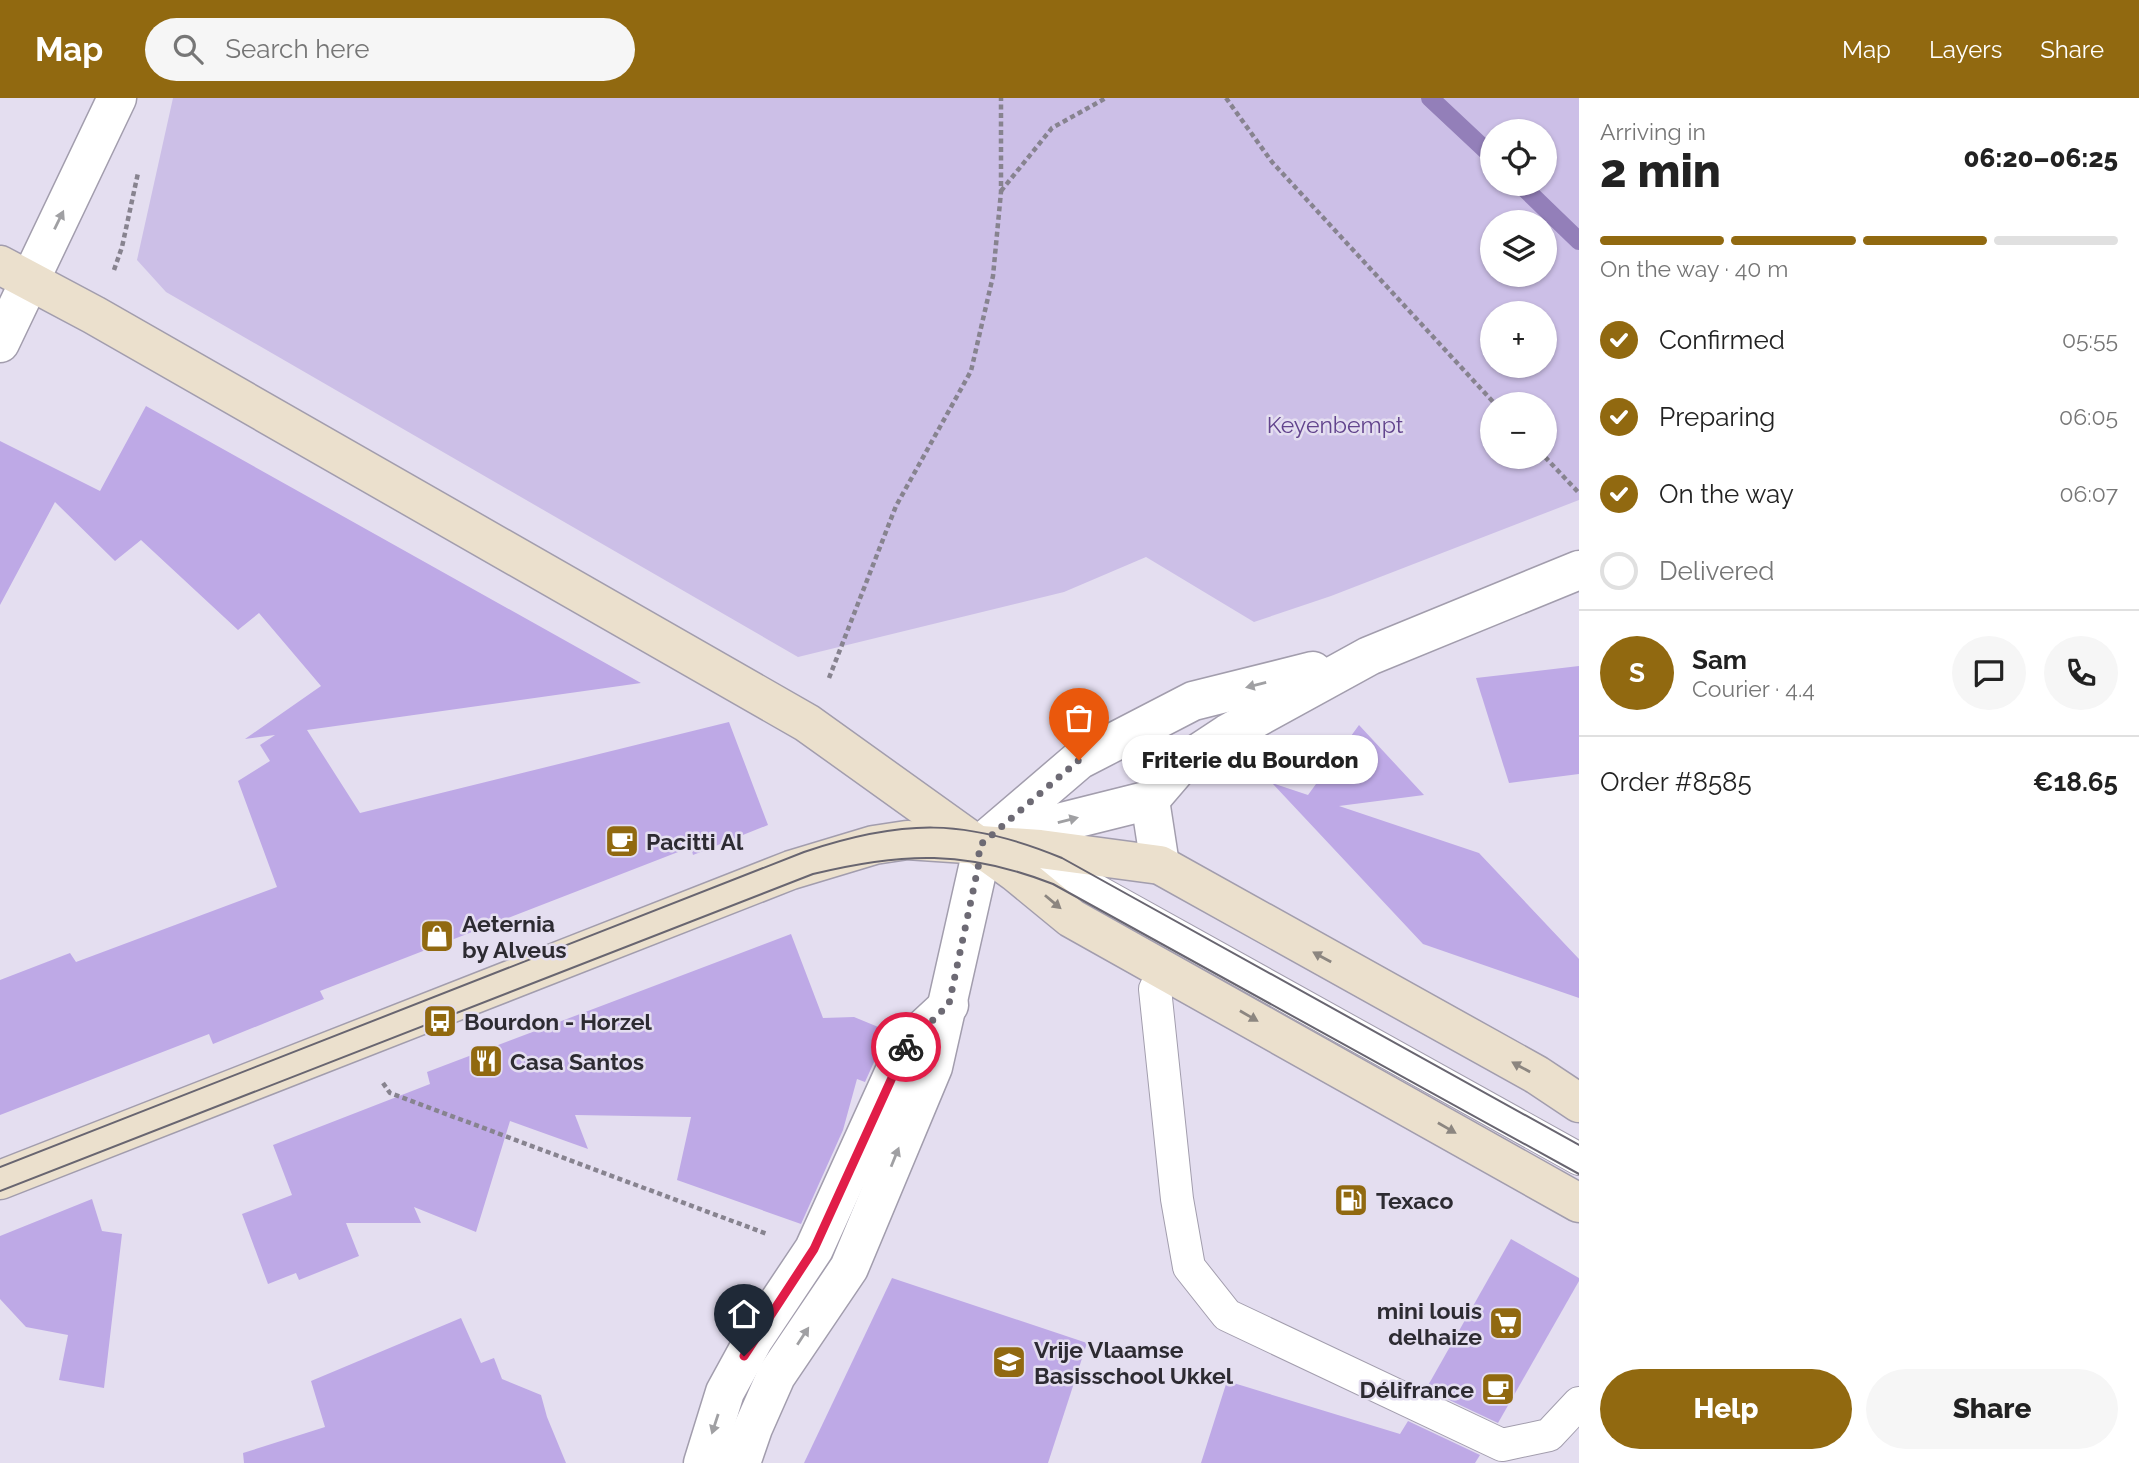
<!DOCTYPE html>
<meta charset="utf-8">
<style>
body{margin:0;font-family:Raleway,sans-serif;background:#f6f6f6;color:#222;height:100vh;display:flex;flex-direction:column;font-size:26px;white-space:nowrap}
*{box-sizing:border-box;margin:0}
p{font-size:23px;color:#767676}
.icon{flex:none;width:38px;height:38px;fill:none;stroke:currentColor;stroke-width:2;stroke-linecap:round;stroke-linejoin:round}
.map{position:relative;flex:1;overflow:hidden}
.side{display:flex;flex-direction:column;background:#fff;width:560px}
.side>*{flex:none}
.controls{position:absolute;left:1480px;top:21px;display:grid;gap:14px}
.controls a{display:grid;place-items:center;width:77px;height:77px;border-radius:50%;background:#fff;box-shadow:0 2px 5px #0004;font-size:35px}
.pin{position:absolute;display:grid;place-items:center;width:60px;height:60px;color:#fff;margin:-72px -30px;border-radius:50% 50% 50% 0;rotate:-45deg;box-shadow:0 0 7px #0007}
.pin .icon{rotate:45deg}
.courier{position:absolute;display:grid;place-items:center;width:70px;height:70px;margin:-35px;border:5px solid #e11d48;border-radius:50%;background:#fff;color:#222;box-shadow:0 2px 9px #0007}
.bubble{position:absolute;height:49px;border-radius:24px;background:#fff;box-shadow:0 2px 5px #0004;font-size:23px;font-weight:800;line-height:49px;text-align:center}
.head em{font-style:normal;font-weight:800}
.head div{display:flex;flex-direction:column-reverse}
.head{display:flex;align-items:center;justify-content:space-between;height:119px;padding:0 21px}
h1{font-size:46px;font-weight:800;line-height:52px}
.bar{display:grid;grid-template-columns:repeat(4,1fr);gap:10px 7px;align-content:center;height:84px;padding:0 21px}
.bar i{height:9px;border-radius:5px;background:#e0e0e0}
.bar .on{background:#916910}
.bar p{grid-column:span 4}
.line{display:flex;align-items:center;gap:18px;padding:0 21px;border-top:2px solid #e0e0e0}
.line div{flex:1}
.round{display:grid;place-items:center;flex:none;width:74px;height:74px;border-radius:37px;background:#f6f6f6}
ol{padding:0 21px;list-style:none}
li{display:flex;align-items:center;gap:21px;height:77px}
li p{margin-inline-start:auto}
li .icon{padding:7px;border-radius:50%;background:#916910;color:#fff;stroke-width:4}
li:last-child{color:#767676}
li i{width:38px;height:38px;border:4px solid #e0e0e0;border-radius:50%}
.button{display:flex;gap:14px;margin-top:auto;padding:14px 21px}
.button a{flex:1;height:80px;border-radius:42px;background:#916910;color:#fff;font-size:28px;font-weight:800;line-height:80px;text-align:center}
.button a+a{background:#f6f6f6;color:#222}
header{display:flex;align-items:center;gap:42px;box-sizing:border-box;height:98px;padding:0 35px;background:#916910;color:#fff}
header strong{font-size:33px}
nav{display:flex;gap:38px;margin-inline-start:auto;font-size:24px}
.search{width:490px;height:63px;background:#f6f6f6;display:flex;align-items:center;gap:18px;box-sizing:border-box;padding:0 24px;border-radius:38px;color:#767676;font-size:26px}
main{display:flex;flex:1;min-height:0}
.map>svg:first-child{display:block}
.green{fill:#ccbfe7;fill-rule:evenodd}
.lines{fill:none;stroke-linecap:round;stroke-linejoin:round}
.stream{stroke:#937fb9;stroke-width:18}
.building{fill:#bea9e6}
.lane-casing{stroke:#a29dad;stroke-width:34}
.street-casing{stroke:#a29dad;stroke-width:41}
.secondary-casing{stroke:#a29dad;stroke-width:41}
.path{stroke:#87838f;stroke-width:4.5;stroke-dasharray:5 3.5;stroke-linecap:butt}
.lane{stroke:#fff;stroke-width:32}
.street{stroke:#fff;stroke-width:38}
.secondary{stroke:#ebe0cd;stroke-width:38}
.tram{stroke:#686570;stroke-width:2}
.oneway{fill:#a0a0a3}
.oneway2{fill:#8c8680}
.done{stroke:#6d6a74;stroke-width:7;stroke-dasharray:0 12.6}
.route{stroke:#e11d48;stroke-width:9}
.labels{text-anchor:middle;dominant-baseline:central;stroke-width:5;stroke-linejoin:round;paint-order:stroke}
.park-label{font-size:23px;fill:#62448d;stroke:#e4def0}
.poi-label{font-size:23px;font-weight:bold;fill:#2d2b32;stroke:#e4def0;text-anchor:start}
</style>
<header>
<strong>Map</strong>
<div class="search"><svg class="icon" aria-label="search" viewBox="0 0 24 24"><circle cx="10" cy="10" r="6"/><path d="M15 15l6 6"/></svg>Search here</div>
<nav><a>Map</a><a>Layers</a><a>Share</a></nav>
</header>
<main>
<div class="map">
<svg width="1579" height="1365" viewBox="0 0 1579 1365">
<rect width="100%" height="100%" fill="#e4def0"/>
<path class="green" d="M173,0H1579V402L1331,498L1254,524L1146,459L1064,494L798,559L166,194L137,162ZM1545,33V86H1493V33ZM1545,124V177H1493V124ZM1493,215H1545V268H1493ZM1493,306H1545V359H1493Z"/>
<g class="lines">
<g class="stream">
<polyline points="1430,0 1493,59"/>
<polyline points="1520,86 1579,143"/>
</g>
</g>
<g class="building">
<polygon points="146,308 641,585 307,632 360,715 729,624 768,727 693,757 691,749 320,893 324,901 213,946 209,936 0,1017 0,882 70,855 76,864 277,789 238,683 270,663 260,647 275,637 245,641 321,588 259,515 238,532 141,442 115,463 55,404 0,507 0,343 100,393"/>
<polygon points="1579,568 1579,676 1509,685 1476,580"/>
<polygon points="1359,627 1424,697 1339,708 1479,755 1579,861 1579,900 1423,846 1272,685 1308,697"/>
<polygon points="791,836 823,920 854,919 888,933 865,984 857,981 843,1032 801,1126 677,1082 691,1019 575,1017 588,1051 510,1023 476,1134 414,1109 421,1125 346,1125 359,1158 299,1182 296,1175 268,1186 242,1116 292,1097 273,1047 430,986 427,974"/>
<polygon points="92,1101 102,1133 122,1136 104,1290 59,1282 68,1237 26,1229 0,1201 0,1138"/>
<polygon points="1511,1141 1579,1180 1579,1183 1498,1325 1426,1291"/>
<polygon points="892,1180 1087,1245 1048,1365 804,1365"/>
<polygon points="461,1220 481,1265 494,1260 502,1281 541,1297 547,1319 566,1365 244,1365 243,1355 325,1329 311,1283"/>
<polygon points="1227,1283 1400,1336 1408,1323 1480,1357 1475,1365 1201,1365"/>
</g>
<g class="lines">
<g class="lane-casing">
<g id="lane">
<polyline points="1013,759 1070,778 1579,1061"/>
<polyline points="1166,872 1155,891 1177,1101 1189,1169 1227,1217 1502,1347 1549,1337 1579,1305"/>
</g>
</g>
<g class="street-casing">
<g id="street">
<polyline points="0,245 117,0"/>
<polyline points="1150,702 1160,767"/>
<polyline points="989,739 1079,662 1193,603 1313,573"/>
<polyline points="984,746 1002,739 1150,702 1180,667 1227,636 1369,558 1579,472"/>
<polyline points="703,1365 725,1294 754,1241 814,1151 907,946 949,907"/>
<polyline points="741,1365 753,1330 776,1278 849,1170 933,969 979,765 979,748"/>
</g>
</g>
<g class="secondary-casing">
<g id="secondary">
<polyline points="0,167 94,217 807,625 1015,774 1071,820 1579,1105"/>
<polyline points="0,1082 791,772 874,747 907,742 1040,751 1160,767 1537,977 1579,1005"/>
</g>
</g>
<g class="path">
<polyline points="1226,0 1272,64 1495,306"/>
<polyline points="1001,93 1052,30 1106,0"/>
<polyline points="114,172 122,149 138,75"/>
<polyline points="1545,359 1579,395"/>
<polyline points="829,580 896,408 971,273 993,178 1001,94 1001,0"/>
<polyline points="383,985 390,995 767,1136"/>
</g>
<use href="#lane" class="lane"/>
<use href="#street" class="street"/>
<use href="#secondary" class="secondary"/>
<g class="tram">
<path d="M0,1069L804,754C902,721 966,720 1062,760L1579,1047"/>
<path d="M0,1093L813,776C903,754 966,752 1053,786L1579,1076"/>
</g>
</g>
<defs><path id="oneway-solid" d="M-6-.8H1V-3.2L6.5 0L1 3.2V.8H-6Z" transform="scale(1.75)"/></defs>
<g class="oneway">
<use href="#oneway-solid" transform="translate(59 122) rotate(-64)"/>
<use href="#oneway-solid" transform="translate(1256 587) rotate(166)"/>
<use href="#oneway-solid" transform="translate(1068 722) rotate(-14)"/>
<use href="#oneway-solid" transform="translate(895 1059) rotate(-68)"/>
<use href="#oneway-solid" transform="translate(803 1238) rotate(-57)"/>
<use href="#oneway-solid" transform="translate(715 1326) rotate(108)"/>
</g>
<g class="oneway2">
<use href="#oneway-solid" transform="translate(1053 804) rotate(40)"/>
<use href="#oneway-solid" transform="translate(1322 859) rotate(-151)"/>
<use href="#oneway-solid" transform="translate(1249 918) rotate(30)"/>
<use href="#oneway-solid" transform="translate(1521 969) rotate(-151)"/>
<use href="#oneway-solid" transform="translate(1447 1030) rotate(30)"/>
</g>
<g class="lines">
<polyline class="done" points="906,949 949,906 979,765 979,748 1079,662"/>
<polyline class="route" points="744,1258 814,1151 906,949"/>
</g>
<defs>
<g id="cafe-square" transform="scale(1.75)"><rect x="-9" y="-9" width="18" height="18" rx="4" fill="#916910" stroke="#e4def0"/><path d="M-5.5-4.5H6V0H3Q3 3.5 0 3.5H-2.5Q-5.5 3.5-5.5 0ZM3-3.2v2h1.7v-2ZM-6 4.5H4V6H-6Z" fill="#fff"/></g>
<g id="shop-square" transform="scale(1.75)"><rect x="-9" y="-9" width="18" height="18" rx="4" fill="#916910" stroke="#e4def0"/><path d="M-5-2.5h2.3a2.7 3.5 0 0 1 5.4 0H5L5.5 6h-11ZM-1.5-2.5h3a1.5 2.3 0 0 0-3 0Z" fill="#fff"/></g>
<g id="bus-square" transform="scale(1.75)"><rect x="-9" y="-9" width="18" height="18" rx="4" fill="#916910" stroke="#e4def0"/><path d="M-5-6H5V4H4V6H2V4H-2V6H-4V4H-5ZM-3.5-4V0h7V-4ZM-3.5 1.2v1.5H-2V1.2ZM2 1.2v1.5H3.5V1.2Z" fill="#fff"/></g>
<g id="restaurant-square" transform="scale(1.75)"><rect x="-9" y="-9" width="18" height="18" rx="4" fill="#916910" stroke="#e4def0"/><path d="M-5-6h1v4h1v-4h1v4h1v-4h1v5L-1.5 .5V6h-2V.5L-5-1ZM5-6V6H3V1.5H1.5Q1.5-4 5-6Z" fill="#fff"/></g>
<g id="fuel-square" transform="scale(1.75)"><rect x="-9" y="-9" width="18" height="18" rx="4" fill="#916910" stroke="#e4def0"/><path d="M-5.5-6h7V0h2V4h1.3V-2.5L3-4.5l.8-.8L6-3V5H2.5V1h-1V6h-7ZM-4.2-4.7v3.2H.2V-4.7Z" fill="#fff"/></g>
<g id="supermarket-square" transform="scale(1.75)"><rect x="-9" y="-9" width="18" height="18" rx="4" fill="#916910" stroke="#e4def0"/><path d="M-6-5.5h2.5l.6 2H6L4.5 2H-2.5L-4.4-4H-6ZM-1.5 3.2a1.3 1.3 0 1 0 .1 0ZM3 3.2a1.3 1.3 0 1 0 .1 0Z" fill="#fff"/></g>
<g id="school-square" transform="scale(1.75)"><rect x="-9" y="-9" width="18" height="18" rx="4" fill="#916910" stroke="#e4def0"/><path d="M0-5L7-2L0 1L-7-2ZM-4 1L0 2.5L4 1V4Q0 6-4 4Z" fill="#fff"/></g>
</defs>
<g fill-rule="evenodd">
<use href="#cafe-square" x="622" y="743"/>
<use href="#shop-square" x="437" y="838"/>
<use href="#bus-square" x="440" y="923"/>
<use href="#restaurant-square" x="486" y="963"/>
<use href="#fuel-square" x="1351" y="1102"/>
<use href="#supermarket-square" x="1506" y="1225"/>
<use href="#school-square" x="1009" y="1264"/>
<use href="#cafe-square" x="1498" y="1291"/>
</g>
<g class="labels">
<g class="park-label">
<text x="1335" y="326">Keyenbempt</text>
</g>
<g class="poi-label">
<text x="646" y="743">Pacitti Al</text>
<text x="462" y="825">Aeternia<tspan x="462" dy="26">by Alveus</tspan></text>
<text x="464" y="923">Bourdon - Horzel</text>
<text x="510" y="963">Casa Santos</text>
<text x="1376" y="1102">Texaco</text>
<text x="1482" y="1212" text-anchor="end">mini louis<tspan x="1482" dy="26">delhaize</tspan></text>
<text x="1034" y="1251">Vrije Vlaamse<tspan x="1034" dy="26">Basisschool Ukkel</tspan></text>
<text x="1474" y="1291" text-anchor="end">Délifrance</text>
</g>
</g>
</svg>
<div class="controls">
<a><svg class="icon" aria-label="locate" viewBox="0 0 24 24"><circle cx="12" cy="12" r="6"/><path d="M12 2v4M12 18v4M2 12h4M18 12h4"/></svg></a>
<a><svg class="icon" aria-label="layers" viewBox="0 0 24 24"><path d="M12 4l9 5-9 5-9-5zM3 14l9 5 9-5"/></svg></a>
<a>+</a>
<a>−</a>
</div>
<div class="pin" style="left:1079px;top:662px;background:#ea580c"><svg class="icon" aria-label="bag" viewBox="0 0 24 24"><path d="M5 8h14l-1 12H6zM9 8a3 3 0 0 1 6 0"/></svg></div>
<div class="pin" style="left:744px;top:1258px;background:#1f2937"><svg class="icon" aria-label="home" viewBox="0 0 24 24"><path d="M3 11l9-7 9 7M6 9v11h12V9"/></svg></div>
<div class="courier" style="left:906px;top:949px"><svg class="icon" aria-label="bike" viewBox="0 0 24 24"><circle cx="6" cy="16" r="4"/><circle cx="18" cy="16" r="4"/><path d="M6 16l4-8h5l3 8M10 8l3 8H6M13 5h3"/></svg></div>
<div class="bubble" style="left:1122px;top:637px;width:256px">Friterie du Bourdon</div>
</div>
<section class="side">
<div class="head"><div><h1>2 min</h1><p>Arriving in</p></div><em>06:20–06:25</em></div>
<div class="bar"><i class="on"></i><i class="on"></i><i class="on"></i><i></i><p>On the way · 40 m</p></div>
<ol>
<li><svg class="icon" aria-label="check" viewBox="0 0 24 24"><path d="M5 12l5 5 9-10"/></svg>Confirmed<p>05:55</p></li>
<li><svg class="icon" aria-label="check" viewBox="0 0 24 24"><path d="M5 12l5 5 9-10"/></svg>Preparing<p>06:05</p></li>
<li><svg class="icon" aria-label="check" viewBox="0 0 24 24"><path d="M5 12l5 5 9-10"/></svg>On the way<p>06:07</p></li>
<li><i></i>Delivered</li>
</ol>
<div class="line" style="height:126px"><b class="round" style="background:#916910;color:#fff">S</b><div><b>Sam</b><p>Courier · 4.4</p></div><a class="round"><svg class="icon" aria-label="chat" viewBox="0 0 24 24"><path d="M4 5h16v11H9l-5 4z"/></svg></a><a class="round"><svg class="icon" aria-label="phone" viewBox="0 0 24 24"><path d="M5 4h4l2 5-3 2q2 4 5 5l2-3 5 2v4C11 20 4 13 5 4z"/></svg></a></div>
<div class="line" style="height:91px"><div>Order #8585</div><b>€18.65</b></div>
<div class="button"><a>Help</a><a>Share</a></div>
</section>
</main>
